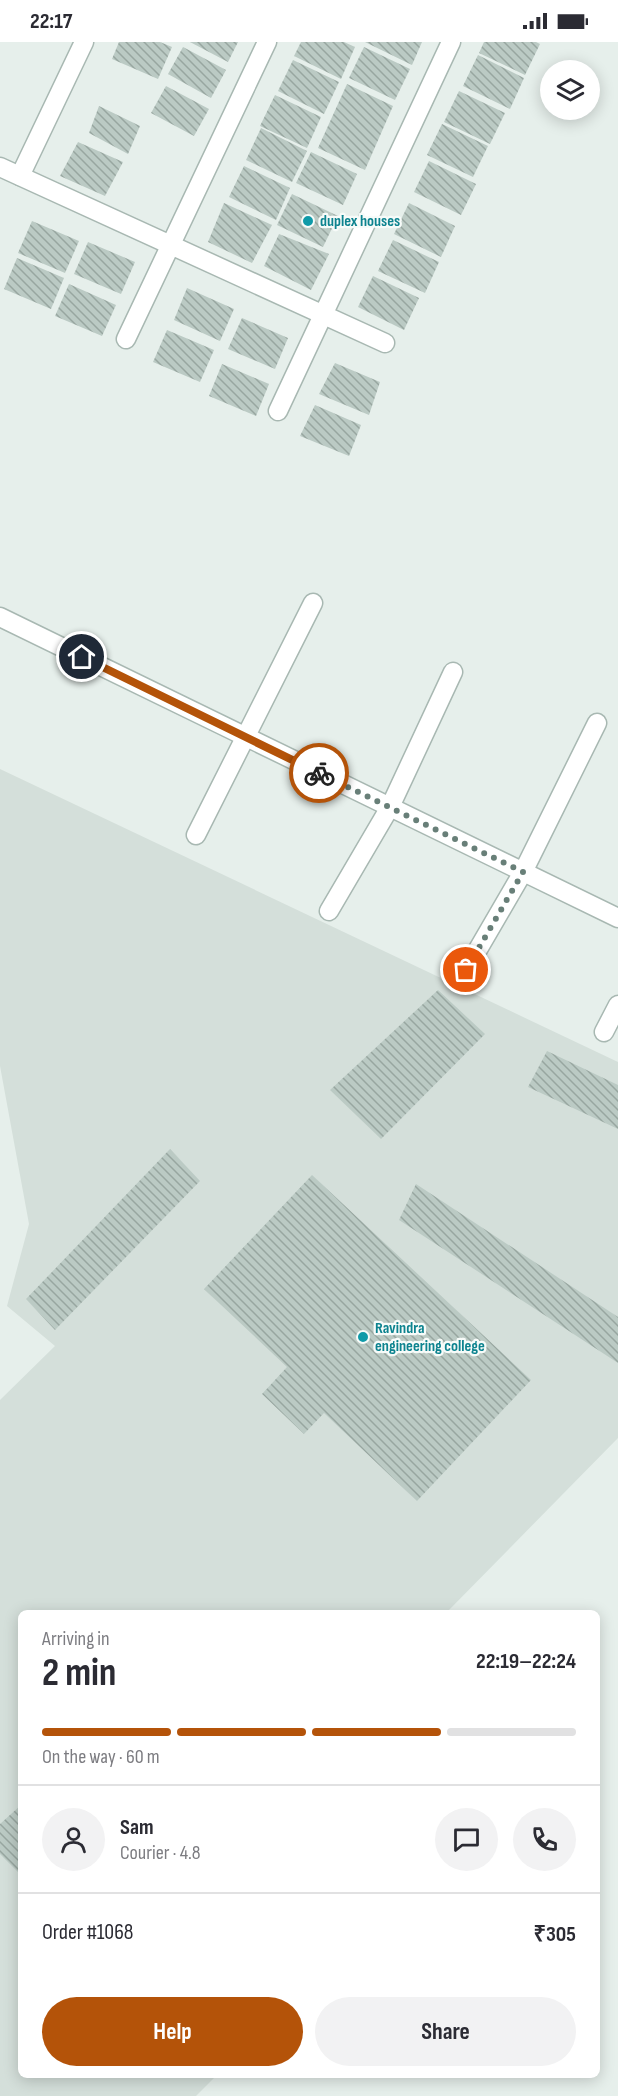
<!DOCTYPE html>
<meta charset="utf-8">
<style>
body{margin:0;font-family:"Sofia Sans Condensed",sans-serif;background:#f2f2f3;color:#2b2b33;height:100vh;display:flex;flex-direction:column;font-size:22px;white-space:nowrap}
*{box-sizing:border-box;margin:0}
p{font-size:20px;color:#7c7c81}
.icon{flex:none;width:33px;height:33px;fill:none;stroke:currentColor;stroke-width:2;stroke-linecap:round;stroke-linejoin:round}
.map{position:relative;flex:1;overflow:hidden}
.panel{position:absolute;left:18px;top:1568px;width:582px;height:468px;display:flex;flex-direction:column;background:#fff;border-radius:9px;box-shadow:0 3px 15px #0003}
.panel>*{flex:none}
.fabs{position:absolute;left:540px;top:18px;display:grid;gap:12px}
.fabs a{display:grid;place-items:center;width:60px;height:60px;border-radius:50%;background:#fff;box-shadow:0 3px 15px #0003;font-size:30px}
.pin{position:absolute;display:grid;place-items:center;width:51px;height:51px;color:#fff;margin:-26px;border:3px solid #fff;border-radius:50%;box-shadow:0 2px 6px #0007}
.courier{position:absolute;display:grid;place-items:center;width:60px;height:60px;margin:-30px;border:4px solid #b45309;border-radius:50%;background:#fff;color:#222;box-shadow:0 2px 8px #0007}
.summary em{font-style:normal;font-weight:700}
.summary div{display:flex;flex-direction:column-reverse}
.summary{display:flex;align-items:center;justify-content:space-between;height:102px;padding:0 24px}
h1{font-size:39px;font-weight:700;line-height:45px}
.bar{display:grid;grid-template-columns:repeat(4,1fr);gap:9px 6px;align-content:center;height:72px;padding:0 24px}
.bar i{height:8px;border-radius:4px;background:#e1e1e2}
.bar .active{background:#b45309}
.bar p{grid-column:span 4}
.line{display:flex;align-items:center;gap:15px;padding:0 24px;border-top:2px solid #e1e1e2}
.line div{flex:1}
.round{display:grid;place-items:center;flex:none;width:63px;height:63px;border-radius:32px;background:#f2f2f3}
.primary-button{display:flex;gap:12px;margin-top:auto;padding:12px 24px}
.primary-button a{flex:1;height:69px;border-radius:36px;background:#b45309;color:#fff;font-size:24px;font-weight:700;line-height:69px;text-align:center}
.primary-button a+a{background:#f2f2f3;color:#2b2b33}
.status{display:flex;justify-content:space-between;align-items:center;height:42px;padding:0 30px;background:#fff;direction:ltr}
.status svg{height:16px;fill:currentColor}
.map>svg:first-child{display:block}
.built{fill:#d4dfda}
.building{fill:url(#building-back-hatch)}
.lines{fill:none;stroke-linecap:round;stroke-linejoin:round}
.street-casing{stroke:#a8b8b2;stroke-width:21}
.street{stroke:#fff;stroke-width:18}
.done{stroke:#687f78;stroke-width:6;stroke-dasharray:0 10.8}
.route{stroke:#b45309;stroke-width:8}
.culture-dot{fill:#0f9aa8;stroke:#f7fbf9;stroke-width:2}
.labels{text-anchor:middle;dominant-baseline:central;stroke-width:4.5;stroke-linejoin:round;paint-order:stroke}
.culture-label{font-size:16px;font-weight:bold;fill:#0d838f;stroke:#f7fbf9;text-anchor:start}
</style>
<div class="status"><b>22:17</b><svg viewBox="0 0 49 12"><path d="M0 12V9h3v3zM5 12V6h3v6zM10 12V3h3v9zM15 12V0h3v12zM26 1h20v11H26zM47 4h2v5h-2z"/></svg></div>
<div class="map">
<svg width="618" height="2054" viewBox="0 0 618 2054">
<defs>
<pattern id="building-back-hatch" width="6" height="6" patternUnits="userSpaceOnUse" patternTransform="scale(1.5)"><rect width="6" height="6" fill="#bbcac4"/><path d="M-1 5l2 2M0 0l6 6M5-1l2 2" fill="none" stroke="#98a6a0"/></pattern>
</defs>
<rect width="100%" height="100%" fill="#e6efeb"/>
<polygon class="built" points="0,727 618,1020 618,1396 447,1570 21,1570 21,2032 217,2033 196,2054 0,2054 0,1358 55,1304 7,1264 29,1182 0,1024"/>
<g class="building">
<polygon points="119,0 160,0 172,5 158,37 112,17"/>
<polygon points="190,0 238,0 228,20"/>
<polygon points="301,0 344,0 355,5 341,37 294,14"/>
<polygon points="365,0 422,0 412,23"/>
<polygon points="484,0 536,0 540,2 525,33 479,11"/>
<polygon points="183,5 226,28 211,56 168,32"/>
<polygon points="364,5 410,27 395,58 349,36"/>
<polygon points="478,13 524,36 510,67 463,44"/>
<polygon points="293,18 339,40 324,72 278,49"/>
<polygon points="347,42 393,64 365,128 318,106"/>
<polygon points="166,44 209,67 194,94 151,71"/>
<polygon points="459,49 505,71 490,102 444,80"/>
<polygon points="275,53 321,75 307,106 260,84"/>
<polygon points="99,64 140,84 128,112 89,91"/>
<polygon points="442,82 488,104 473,135 427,113"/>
<polygon points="261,86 307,109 292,140 246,118"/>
<polygon points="78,100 123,120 105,154 60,134"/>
<polygon points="311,110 357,132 343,163 296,141"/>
<polygon points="429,119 476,142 461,173 414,150"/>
<polygon points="244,124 290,146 276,178 229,155"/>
<polygon points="292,152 338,174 323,205 277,183"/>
<polygon points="224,161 272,183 252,221 208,200"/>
<polygon points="409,161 455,184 441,215 394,192"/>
<polygon points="32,179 79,199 65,231 18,211"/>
<polygon points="279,192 329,212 311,248 264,224"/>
<polygon points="393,198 439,220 425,251 378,229"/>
<polygon points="88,200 135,220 121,252 74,232"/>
<polygon points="17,216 64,236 51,267 4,247"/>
<polygon points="373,234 419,256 404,288 358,265"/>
<polygon points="69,242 116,263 102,294 55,274"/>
<polygon points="187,246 234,267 220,299 174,278"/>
<polygon points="242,276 288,296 275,327 228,307"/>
<polygon points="167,288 214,308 200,340 153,320"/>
<polygon points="335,321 380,340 369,373 319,352"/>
<polygon points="222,322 269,342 256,374 209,354"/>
<polygon points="315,363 361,383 349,414 300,394"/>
<polygon points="438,948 485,992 381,1097 330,1048"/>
<polygon points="547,1009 618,1043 618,1087 528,1045"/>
<polygon points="170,1107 200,1139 55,1288 26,1257"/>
<polygon points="312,1133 531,1338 417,1459 324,1371 304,1392 262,1352 287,1325 204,1247"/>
<polygon points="416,1142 618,1275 618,1321 399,1178"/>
<polygon points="21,1763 21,1833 0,1812 0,1782"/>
</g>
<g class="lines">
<g class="street-casing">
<g id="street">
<polyline points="0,125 385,301"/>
<polyline points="20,134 84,0"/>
<polyline points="126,297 267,0"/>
<polyline points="278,369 451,0"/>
<polyline points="0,575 618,876"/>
<polyline points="196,793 313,561"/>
<polyline points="329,869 390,765 453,630"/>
<polyline points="466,928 523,830 597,681"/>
<polyline points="604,990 618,963"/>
</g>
</g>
<use href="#street" class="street"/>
</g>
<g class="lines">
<polyline class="done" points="319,731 523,830 466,928"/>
<polyline class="route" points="82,615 319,731"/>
</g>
<g class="culture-dot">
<circle cx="308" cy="179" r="6"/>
<circle cx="363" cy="1295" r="6"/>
</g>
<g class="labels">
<g class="culture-label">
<text x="320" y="179">duplex houses</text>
<text x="375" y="1286">Ravindra<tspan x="375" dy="18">engineering college</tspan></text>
</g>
</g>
</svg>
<div class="fabs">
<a><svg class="icon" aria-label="layers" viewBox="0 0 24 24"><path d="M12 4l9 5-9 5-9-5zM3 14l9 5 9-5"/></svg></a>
</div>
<div class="pin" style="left:466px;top:928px;background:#ea580c"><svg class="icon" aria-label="bag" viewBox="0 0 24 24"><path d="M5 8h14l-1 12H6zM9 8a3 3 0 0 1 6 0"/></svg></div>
<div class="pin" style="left:82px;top:615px;background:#1f2937"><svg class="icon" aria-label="home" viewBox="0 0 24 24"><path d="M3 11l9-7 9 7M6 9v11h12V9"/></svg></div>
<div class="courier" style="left:319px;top:731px"><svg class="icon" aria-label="bike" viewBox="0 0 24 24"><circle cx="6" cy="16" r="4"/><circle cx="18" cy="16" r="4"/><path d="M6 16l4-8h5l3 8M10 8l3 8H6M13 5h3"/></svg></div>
<section class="panel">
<div class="summary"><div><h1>2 min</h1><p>Arriving in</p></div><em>22:19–22:24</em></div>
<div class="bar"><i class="active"></i><i class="active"></i><i class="active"></i><i></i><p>On the way · 60 m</p></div>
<div class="line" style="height:108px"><a class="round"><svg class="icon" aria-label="person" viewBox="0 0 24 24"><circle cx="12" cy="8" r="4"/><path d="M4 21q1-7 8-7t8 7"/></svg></a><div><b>Sam</b><p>Courier · 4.8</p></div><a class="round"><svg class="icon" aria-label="chat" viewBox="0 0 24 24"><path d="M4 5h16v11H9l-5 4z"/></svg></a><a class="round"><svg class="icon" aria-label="phone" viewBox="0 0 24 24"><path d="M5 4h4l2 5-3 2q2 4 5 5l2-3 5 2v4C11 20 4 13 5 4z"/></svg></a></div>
<div class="line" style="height:78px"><div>Order #1068</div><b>₹305</b></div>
<div class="primary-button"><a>Help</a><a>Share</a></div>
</section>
</div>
